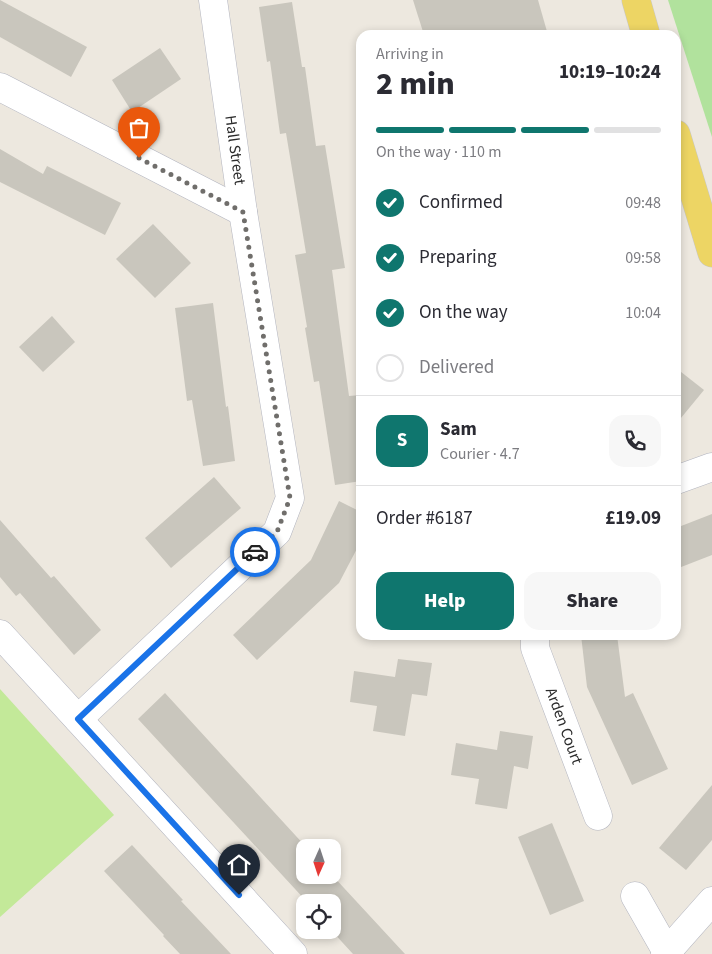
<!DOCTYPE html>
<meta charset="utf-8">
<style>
body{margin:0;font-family:"Source Sans 3",sans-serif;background:#f7f7f7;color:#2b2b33;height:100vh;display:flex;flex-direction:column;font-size:19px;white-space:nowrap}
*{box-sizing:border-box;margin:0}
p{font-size:16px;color:#7c7c81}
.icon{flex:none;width:28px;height:28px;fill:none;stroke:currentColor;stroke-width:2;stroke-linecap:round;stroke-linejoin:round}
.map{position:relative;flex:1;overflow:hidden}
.panel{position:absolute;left:356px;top:30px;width:325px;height:610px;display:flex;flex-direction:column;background:#fff;border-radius:15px;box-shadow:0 2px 8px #0003}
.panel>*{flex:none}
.needle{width:32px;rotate:183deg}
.fabs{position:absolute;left:296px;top:839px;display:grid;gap:10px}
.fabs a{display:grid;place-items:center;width:45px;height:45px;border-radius:10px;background:#fff;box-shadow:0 2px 8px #0003;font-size:25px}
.pin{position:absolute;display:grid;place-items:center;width:42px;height:42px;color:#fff;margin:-51px -21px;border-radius:50% 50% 50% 0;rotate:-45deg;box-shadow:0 0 5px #0007}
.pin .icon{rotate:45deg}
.courier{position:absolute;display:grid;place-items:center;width:50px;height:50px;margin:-25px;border:4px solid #1a73e8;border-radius:50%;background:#fff;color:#222;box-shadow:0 1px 6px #0007}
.summary em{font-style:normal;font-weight:800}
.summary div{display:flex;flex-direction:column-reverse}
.summary{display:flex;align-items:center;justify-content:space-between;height:85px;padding:0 20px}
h1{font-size:32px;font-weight:800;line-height:38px}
.bar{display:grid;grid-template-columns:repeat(4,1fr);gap:8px 5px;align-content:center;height:60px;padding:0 20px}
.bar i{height:6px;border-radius:4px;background:#e1e1e2}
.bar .active{background:#0f766e}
.bar p{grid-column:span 4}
.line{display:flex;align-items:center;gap:12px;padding:0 20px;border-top:1px solid #e1e1e2}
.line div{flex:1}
.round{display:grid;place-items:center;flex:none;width:52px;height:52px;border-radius:15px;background:#f7f7f7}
ol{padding:0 20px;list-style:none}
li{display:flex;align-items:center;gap:15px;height:55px}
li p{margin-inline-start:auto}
li .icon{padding:5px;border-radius:50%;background:#0f766e;color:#fff;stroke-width:4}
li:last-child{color:#7c7c81}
li i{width:28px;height:28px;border:2px solid #e1e1e2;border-radius:50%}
.button{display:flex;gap:10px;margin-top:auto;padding:10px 20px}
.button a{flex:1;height:58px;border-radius:15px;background:#0f766e;color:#fff;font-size:20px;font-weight:800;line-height:58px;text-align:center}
.button a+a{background:#f7f7f7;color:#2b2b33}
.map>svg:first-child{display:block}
.green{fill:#b1e29d}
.pitch{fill:#c3e999}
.building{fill:#c9c6bd}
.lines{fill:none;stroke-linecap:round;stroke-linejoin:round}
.minor-casing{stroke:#b2b4bf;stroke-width:29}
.major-casing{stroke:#c8c8c8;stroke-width:29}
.minor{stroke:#fff;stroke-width:28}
.major{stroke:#edd564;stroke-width:28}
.done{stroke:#706e6b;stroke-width:5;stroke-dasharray:0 9}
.route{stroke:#1a73e8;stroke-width:6}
.labels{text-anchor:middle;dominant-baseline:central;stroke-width:5;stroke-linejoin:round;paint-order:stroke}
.street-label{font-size:16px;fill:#2c2c2c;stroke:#fff}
</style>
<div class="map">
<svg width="712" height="954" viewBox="0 0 712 954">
<rect width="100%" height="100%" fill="#ede8df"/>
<polygon class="green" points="668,0 712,0 712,137"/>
<polygon class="pitch" points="0,689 114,815 0,917"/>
<g class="building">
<polygon points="0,0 87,47 71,77 0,37"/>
<polygon points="413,0 538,0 548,35 424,35"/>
<polygon points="292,2 302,67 305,67 316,146 325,145 345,268 332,270 349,396 361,395 361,481 335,485 319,381 314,382 305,328 307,327 295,255 306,253 286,133 280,134 270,61 267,62 259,7"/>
<polygon points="160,48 181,79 132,112 112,80"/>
<polygon points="0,149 43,174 47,166 121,203 105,235 0,182"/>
<polygon points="153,224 191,263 155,298 116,259"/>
<polygon points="213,303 226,407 228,406 235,461 203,466 192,400 187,401 175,308"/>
<polygon points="52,316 75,342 43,372 19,347"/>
<polygon points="676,368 704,390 676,424"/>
<polygon points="214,477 241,508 171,568 145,538"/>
<polygon points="339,501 361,512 361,541 339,583 257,660 233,635 311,560"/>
<polygon points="712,514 712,555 676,569 676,528"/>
<polygon points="0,520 51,578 54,576 101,630 74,655 20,593 16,596 0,577"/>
<polygon points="581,635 617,635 625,697 633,693 668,769 632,785 587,687"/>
<polygon points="398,659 432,663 427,696 412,694 405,736 373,731 377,706 350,702 354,671 395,677"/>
<polygon points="165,693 307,848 305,848 305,875 332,875 405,954 353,954 331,930 333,930 332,902 307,902 138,719"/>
<polygon points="500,731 533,736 528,769 514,766 507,809 475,804 479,779 451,775 456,743 497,750"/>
<polygon points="712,785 712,840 686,870 659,848"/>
<polygon points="552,823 584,901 550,915 518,837"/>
<polygon points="132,845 183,900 181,901 231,954 180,954 163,936 164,935 104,871"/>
</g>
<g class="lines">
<g class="minor-casing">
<g id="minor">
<polyline points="0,87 243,212"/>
<polyline points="676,480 712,467"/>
<polyline points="0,634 293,954"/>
<polyline points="535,635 535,648 598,816"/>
<polyline points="78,719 277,532 290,498 243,212 213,0"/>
<polyline points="635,896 668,954"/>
<polyline points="665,954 712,901"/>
</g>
</g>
<g class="major-casing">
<g id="major">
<polyline points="636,0 646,35"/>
<polyline points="676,134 712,253"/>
</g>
</g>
<use href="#minor" class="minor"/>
<use href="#major" class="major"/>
</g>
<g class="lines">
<polyline class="done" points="139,158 243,212 290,498 277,532 255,552"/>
<polyline class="route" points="239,895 78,719 255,552"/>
</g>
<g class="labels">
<g class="street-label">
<text transform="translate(235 150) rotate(82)">Hall Street</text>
<text transform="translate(564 726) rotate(70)">Arden Court</text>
</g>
</g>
</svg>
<div class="fabs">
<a><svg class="needle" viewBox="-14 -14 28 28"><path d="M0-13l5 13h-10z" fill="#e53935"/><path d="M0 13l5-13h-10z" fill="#7c7c81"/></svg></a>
<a><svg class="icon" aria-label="locate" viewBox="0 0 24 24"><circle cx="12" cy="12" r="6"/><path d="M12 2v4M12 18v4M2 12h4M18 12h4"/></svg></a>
</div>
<div class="pin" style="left:139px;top:158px;background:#ea580c"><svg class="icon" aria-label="bag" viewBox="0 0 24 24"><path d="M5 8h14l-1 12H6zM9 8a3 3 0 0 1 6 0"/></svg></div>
<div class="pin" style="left:239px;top:895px;background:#1f2937"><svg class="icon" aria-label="home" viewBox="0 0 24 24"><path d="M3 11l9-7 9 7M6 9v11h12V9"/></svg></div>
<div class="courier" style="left:255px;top:552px"><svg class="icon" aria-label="car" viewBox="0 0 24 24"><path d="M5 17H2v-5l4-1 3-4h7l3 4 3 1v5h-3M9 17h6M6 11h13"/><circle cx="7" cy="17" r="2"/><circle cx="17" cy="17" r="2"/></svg></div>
<section class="panel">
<div class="summary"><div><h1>2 min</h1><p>Arriving in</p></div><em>10:19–10:24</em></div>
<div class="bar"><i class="active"></i><i class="active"></i><i class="active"></i><i></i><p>On the way · 110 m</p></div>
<ol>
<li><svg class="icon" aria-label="check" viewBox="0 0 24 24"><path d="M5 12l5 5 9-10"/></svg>Confirmed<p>09:48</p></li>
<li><svg class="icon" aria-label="check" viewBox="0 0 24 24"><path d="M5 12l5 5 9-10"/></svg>Preparing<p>09:58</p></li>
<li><svg class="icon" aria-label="check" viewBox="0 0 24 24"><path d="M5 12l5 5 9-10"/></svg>On the way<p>10:04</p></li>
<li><i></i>Delivered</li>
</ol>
<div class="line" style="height:90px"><b class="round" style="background:#0f766e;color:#fff">S</b><div><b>Sam</b><p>Courier · 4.7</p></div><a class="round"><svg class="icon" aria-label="phone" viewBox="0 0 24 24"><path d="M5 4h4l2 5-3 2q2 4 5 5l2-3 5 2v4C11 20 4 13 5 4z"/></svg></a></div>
<div class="line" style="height:65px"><div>Order #6187</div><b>£19.09</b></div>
<div class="button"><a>Help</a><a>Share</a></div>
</section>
</div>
